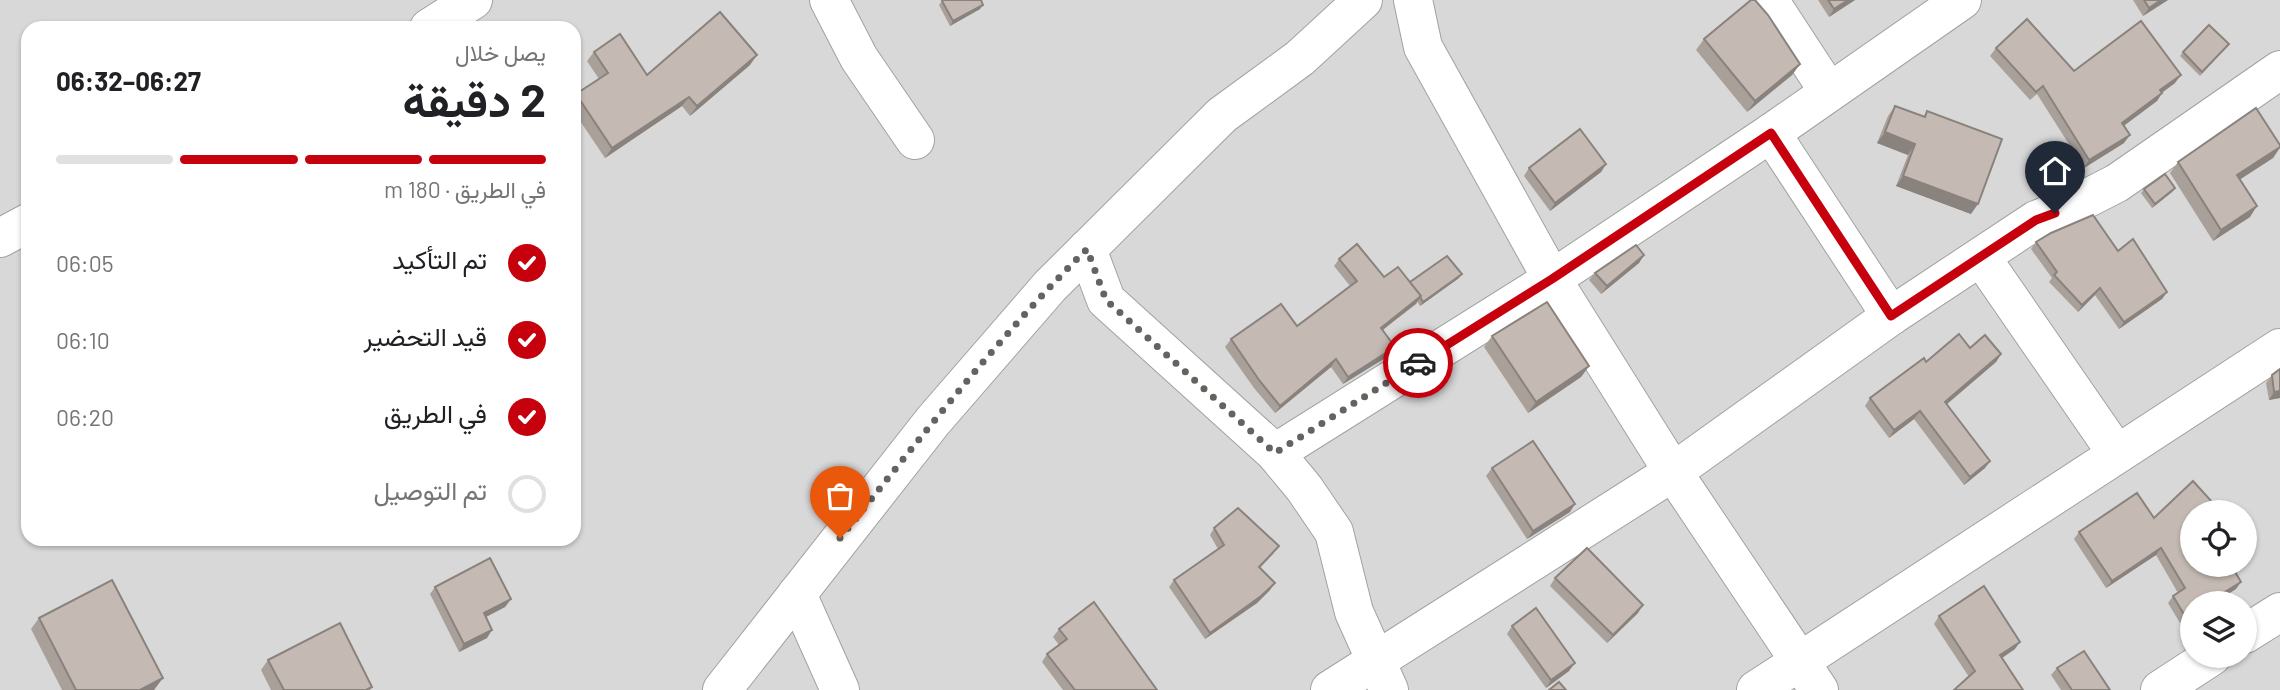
<!DOCTYPE html>
<html lang="ar">
<meta charset="utf-8">
<style>
body{margin:0;font-family:Barlow,Vazirmatn,sans-serif;background:#f6f6f6;color:#202124;direction:rtl;height:100vh;display:flex;flex-direction:column;font-size:26px;white-space:nowrap}
*{box-sizing:border-box;margin:0}
p{font-size:23px;color:#757577}
.icon{flex:none;width:38px;height:38px;fill:none;stroke:currentColor;stroke-width:2;stroke-linecap:round;stroke-linejoin:round}
.map{position:relative;flex:1;overflow:hidden;direction:ltr}
.details{position:absolute;left:21px;top:21px;width:560px;height:525px;display:flex;flex-direction:column;background:#fff;border-radius:21px;box-shadow:0 2px 5px #0004;direction:rtl}
.details>*{flex:none}
.fabs{position:absolute;left:2180px;top:500px;display:grid;gap:14px}
.fabs a{display:grid;place-items:center;width:77px;height:77px;border-radius:50%;background:#fff;box-shadow:0 2px 5px #0004;font-size:35px}
.pin{position:absolute;display:grid;place-items:center;width:60px;height:60px;color:#fff;margin:-72px -30px;border-radius:50% 50% 50% 0;rotate:-45deg;box-shadow:0 0 7px #0007}
.pin .icon{rotate:45deg}
.courier{position:absolute;display:grid;place-items:center;width:70px;height:70px;margin:-35px;border:5px solid #c6000c;border-radius:50%;background:#fff;color:#222;box-shadow:0 2px 9px #0007}
.summary em{font-style:normal;font-weight:700}
.summary div{display:flex;flex-direction:column-reverse}
.summary{display:flex;align-items:center;justify-content:space-between;height:119px;padding:0 35px}
h1{font-size:46px;font-weight:700;line-height:52px}
.bar{display:grid;grid-template-columns:repeat(4,1fr);gap:10px 7px;align-content:center;height:84px;padding:0 35px}
.bar i{height:9px;border-radius:5px;background:#e0e0e0}
.bar .on{background:#c6000c}
.bar p{grid-column:span 4}
ol{padding:0 35px;list-style:none}
li{display:flex;align-items:center;gap:21px;height:77px}
li p{margin-inline-start:auto}
li .icon{padding:7px;border-radius:50%;background:#c6000c;color:#fff;stroke-width:4}
li:last-child{color:#757577}
li i{width:38px;height:38px;border:4px solid #e0e0e0;border-radius:50%}
.map>svg:first-child{display:block}
.residential{fill:#d9d8d8;fill-rule:evenodd}
.lines{fill:none;stroke-linecap:round;stroke-linejoin:round}
.minor-casing{stroke:#a2a2a2;stroke-width:40}
.minor{stroke:#fff;stroke-width:38}
.wall{fill:#a9a09a}
.shaded-wall{fill:#8a827d}
.building{fill:#c5bab3;stroke:#8a827d;stroke-width:2}
.done{stroke:#656360;stroke-width:7;stroke-dasharray:0 12.6}
.route{stroke:#c6000c;stroke-width:9}
</style>
<div class="map">
<svg width="2280" height="690" viewBox="0 0 2280 690">
<rect width="100%" height="100%" fill="#eee8e0"/>
<path class="residential" d="M0,0H2280V690H0ZM28,28H574V539H28ZM2193,513H2245V565H2193ZM2193,604H2245V656H2193Z"/>
<g class="lines">
<g class="minor-casing">
<g id="minor">
<polyline points="829,0 859,58 915,140"/>
<polyline points="1413,0 1423,47 1552,279 1673,472 1819,690"/>
<polyline points="1769,0 1829,92"/>
<polyline points="429,28 473,0"/>
<polyline points="1771,133 1891,316"/>
<polyline points="0,238 28,223"/>
<polyline points="1087,249 1106,300 1275,453 1304,488 1334,532 1354,612 1389,690"/>
<polyline points="1981,257 2117,454"/>
<polyline points="1275,453 1552,279 1771,133 1962,0"/>
<polyline points="797,594 840,690"/>
<polyline points="2245,634 2280,612"/>
<polyline points="722,690 933,421 1050,286 1222,115 1300,58 1363,0"/>
<polyline points="1330,690 1673,472 1891,316 2036,220 2074,205 2117,183 2280,70"/>
<polyline points="1756,690 2280,348"/>
<polyline points="2160,690 2212,656"/>
</g>
</g>
<use href="#minor" class="minor"/>
</g>
<g class="wall">
<polygon points="1818,0 1855,0 1829,17"/>
<polygon points="2133,0 2168,0 2143,16"/>
<polygon points="942,1 980,9 950,26 939,5"/>
<polygon points="1704,39 1800,64 1792,75 1747,112 1696,50"/>
<polygon points="2229,44 2200,76 2180,56 2183,52"/>
<polygon points="1996,48 2074,71 2175,83 2162,93 2157,101 2124,125 2124,143 2084,168 2037,94 2030,100 1990,56"/>
<polygon points="594,52 647,75 750,65 690,116 682,106 605,158 574,112 574,97 576,94 599,79 587,61"/>
<polygon points="1895,106 1924,116 1927,111 1971,214 1896,186 1908,155 1877,143 1888,116"/>
<polygon points="2280,145 2280,148 2273,158 2240,179 2250,217 2213,241 2170,173 2178,162"/>
<polygon points="1606,164 1601,172 1550,211 1524,176 1529,168"/>
<polygon points="2175,188 2172,192 2152,208 2141,193 2144,189"/>
<polygon points="2036,242 2118,251 2167,292 2162,299 2119,329 2095,295 2078,312 2049,282 2052,278 2031,249"/>
<polygon points="1644,255 1639,263 1601,294 1589,280 1595,273"/>
<polygon points="1339,259 1384,277 1410,282 1459,278 1420,306 1417,301 1383,330 1390,355 1343,384 1331,367 1275,413 1254,388 1225,347 1231,339 1297,326 1350,286 1334,266"/>
<polygon points="1492,336 1589,366 1581,377 1528,413 1484,347"/>
<polygon points="1970,348 2001,354 1996,362 1947,404 1990,461 1985,468 1964,485 1914,419 1889,438 1865,406 1870,398 1926,362"/>
<polygon points="2272,375 2280,398 2269,400 2266,383"/>
<polygon points="1492,468 1570,512 1527,539 1486,476"/>
<polygon points="2193,513 2236,589 2212,604 2193,604 2193,616 2180,623 2168,603 2173,596 2178,593 2156,555 2106,588 2074,539 2079,532 2154,518"/>
<polygon points="1214,528 1274,553 1260,568 1270,590 1257,603 1205,639 1169,587 1174,580 1218,549 1210,535"/>
<polygon points="1555,578 1638,613 1607,643 1550,586"/>
<polygon points="435,587 511,599 505,607 486,617 487,638 459,652 430,594"/>
<polygon points="1939,616 2015,649 1969,677 1934,624"/>
<polygon points="39,618 155,690 62,690 31,629"/>
<polygon points="1512,626 1569,671 1546,688 1507,634"/>
<polygon points="1059,629 1157,690 1063,690 1042,662 1047,654 1059,645 1053,637"/>
<polygon points="268,660 372,687 370,690 271,690 261,670"/>
<polygon points="2057,668 2110,690 2061,690 2051,675"/>
</g>
<g class="shaded-wall">
<polygon points="1848,0 1855,0 1829,17 1834,9"/>
<polygon points="2161,0 2168,0 2143,16 2149,8"/>
<polygon points="983,5 980,9 950,26 953,21"/>
<polygon points="757,55 750,65 690,116 697,106"/>
<polygon points="1800,64 1792,75 1747,112 1755,101"/>
<polygon points="2181,75 2175,83 2154,98 2160,90"/>
<polygon points="2162,93 2157,101 2117,131 2122,123"/>
<polygon points="689,97 682,106 605,158 612,148"/>
<polygon points="1885,132 1915,144 1908,155 1877,143"/>
<polygon points="2130,135 2124,143 2084,168 2089,160"/>
<polygon points="2280,147 2273,158 2230,186 2237,175"/>
<polygon points="1606,164 1601,172 1550,211 1555,203"/>
<polygon points="1903,176 1978,204 1971,214 1896,186"/>
<polygon points="2175,188 2172,192 2152,208 2155,204"/>
<polygon points="2257,206 2250,217 2213,241 2221,230"/>
<polygon points="1644,255 1639,263 1601,294 1607,286"/>
<polygon points="1462,274 1459,278 1420,306 1423,302"/>
<polygon points="2100,288 2095,295 2078,312 2082,305"/>
<polygon points="2167,292 2162,299 2119,329 2124,322"/>
<polygon points="1421,296 1416,304 1376,335 1381,328"/>
<polygon points="1395,347 1390,355 1343,384 1348,377"/>
<polygon points="2001,354 1996,362 1940,410 1945,402"/>
<polygon points="1336,359 1331,367 1275,413 1280,406"/>
<polygon points="1589,366 1581,377 1528,413 1536,402"/>
<polygon points="2280,391 2280,398 2269,400 2274,392"/>
<polygon points="1920,411 1914,419 1889,438 1894,430"/>
<polygon points="1990,461 1985,468 1964,485 1970,477"/>
<polygon points="1575,504 1570,512 1527,539 1533,531"/>
<polygon points="2161,548 2156,555 2106,588 2112,581"/>
<polygon points="2241,582 2236,589 2212,604 2205,604"/>
<polygon points="1275,583 1270,590 1257,603 1205,639 1210,633"/>
<polygon points="511,599 505,607 478,621 484,613"/>
<polygon points="1643,605 1638,613 1607,643 1613,635"/>
<polygon points="2193,611 2193,616 2180,623 2185,616"/>
<polygon points="492,630 487,638 459,652 464,644"/>
<polygon points="2020,642 2015,649 1995,663 2000,655"/>
<polygon points="1575,663 1569,671 1546,688 1551,680"/>
<polygon points="163,678 154,690 140,690"/>
</g>
<g class="building">
<polygon points="943,0 981,0 983,5 953,21 942,1"/>
<polygon points="1751,0 1755,0 1768,15 1800,64 1755,101 1704,39"/>
<polygon points="1828,0 1848,0 1834,9"/>
<polygon points="2144,0 2161,0 2149,8"/>
<polygon points="720,12 757,55 697,106 689,97 612,148 576,94 608,73 594,52 620,34 647,75"/>
<polygon points="2027,19 2074,71 2141,21 2181,75 2160,90 2162,93 2122,123 2130,135 2089,160 2043,86 2036,92 1996,48"/>
<polygon points="2209,25 2229,44 2202,72 2183,52"/>
<polygon points="1895,106 1925,117 1927,111 2002,139 1978,204 1903,176 1915,144 1885,132"/>
<polygon points="2256,108 2280,145 2280,147 2237,175 2257,206 2221,230 2178,162"/>
<polygon points="1580,129 1606,164 1555,203 1529,168"/>
<polygon points="2165,174 2175,188 2155,204 2144,189"/>
<polygon points="2093,215 2118,251 2133,239 2167,292 2124,322 2100,288 2082,305 2054,275 2057,272 2036,242 2051,233"/>
<polygon points="1357,244 1384,277 1398,267 1421,296 1381,328 1395,347 1348,377 1336,359 1280,406 1259,380 1231,339 1281,304 1297,326 1357,281 1339,259"/>
<polygon points="1636,245 1644,255 1607,286 1595,273"/>
<polygon points="1447,256 1462,274 1423,302 1420,297 1421,296 1410,282"/>
<polygon points="1547,302 1589,366 1536,402 1492,336"/>
<polygon points="1959,334 1970,348 1985,335 2001,354 1945,402 1990,461 1970,477 1920,411 1894,430 1870,398 1924,358 1926,362"/>
<polygon points="2280,369 2280,391 2274,392 2272,375"/>
<polygon points="1533,441 1575,504 1533,531 1492,468"/>
<polygon points="2193,481 2222,513 2193,513 2193,565 2231,565 2241,582 2205,604 2193,604 2193,611 2185,616 2173,596 2185,588 2161,548 2112,581 2079,532 2137,493 2154,518"/>
<polygon points="1238,508 1279,546 1259,567 1275,583 1261,596 1210,633 1174,580 1224,545 1214,528"/>
<polygon points="1587,548 1643,605 1613,635 1555,578"/>
<polygon points="490,558 511,599 484,613 492,630 464,644 435,587"/>
<polygon points="112,580 163,678 140,690 76,690 39,618"/>
<polygon points="1984,586 2020,642 2000,655 2023,690 1954,690 1975,671 1939,616"/>
<polygon points="1094,602 1157,690 1075,690 1047,654 1067,639 1059,629"/>
<polygon points="1536,608 1575,663 1551,680 1512,626"/>
<polygon points="340,623 372,687 366,690 284,690 268,660"/>
<polygon points="2084,651 2110,690 2072,690 2057,668"/>
<polygon points="1559,682 1566,690 1549,690"/>
</g>
<g class="lines">
<path class="done" d="M840,538C919,440 997,338 1087,249L1106,300L1275,453L1418,363"/>
<polyline class="route" points="1418,363 1552,279 1771,133 1891,316 2036,220 2055,213"/>
</g>
</svg>
<div class="fabs">
<a><svg class="icon" aria-label="locate" viewBox="0 0 24 24"><circle cx="12" cy="12" r="6"/><path d="M12 2v4M12 18v4M2 12h4M18 12h4"/></svg></a>
<a><svg class="icon" aria-label="layers" viewBox="0 0 24 24"><path d="M12 4l9 5-9 5-9-5zM3 14l9 5 9-5"/></svg></a>
</div>
<div class="pin" style="left:840px;top:538px;background:#ea580c"><svg class="icon" aria-label="bag" viewBox="0 0 24 24"><path d="M5 8h14l-1 12H6zM9 8a3 3 0 0 1 6 0"/></svg></div>
<div class="pin" style="left:2055px;top:213px;background:#1f2937"><svg class="icon" aria-label="home" viewBox="0 0 24 24"><path d="M3 11l9-7 9 7M6 9v11h12V9"/></svg></div>
<div class="courier" style="left:1418px;top:363px"><svg class="icon" aria-label="car" viewBox="0 0 24 24"><path d="M5 17H2v-5l4-1 3-4h7l3 4 3 1v5h-3M9 17h6M6 11h13"/><circle cx="7" cy="17" r="2"/><circle cx="17" cy="17" r="2"/></svg></div>
<section class="details">
<div class="summary"><div><h1>2 دقيقة</h1><p>يصل خلال</p></div><em>06:27–06:32</em></div>
<div class="bar"><i class="on"></i><i class="on"></i><i class="on"></i><i></i><p>في الطريق · 180 m</p></div>
<ol>
<li><svg class="icon" aria-label="check" viewBox="0 0 24 24"><path d="M5 12l5 5 9-10"/></svg>تم التأكيد<p>06:05</p></li>
<li><svg class="icon" aria-label="check" viewBox="0 0 24 24"><path d="M5 12l5 5 9-10"/></svg>قيد التحضير<p>06:10</p></li>
<li><svg class="icon" aria-label="check" viewBox="0 0 24 24"><path d="M5 12l5 5 9-10"/></svg>في الطريق<p>06:20</p></li>
<li><i></i>تم التوصيل</li>
</ol>
</section>
</div>
